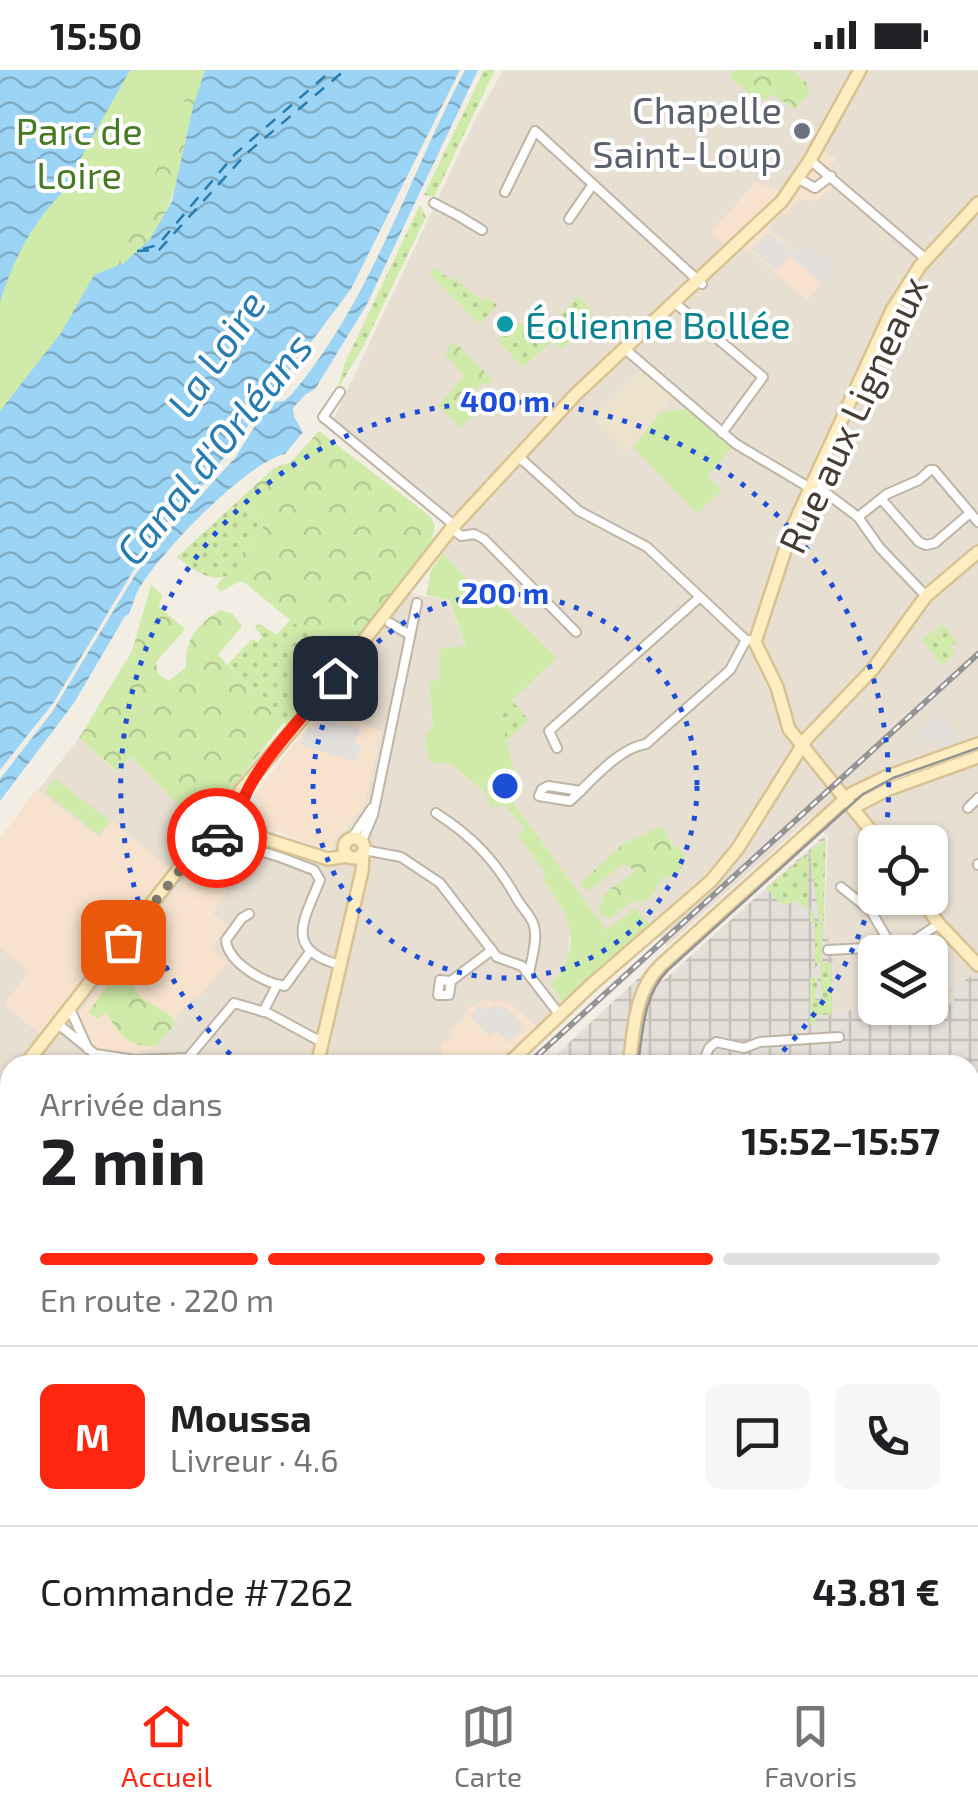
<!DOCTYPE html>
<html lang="fr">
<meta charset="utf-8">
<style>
body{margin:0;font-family:"Exo 2",sans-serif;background:#f6f6f6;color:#202124;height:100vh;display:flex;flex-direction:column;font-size:38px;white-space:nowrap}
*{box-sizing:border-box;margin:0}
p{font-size:32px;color:#757577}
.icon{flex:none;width:55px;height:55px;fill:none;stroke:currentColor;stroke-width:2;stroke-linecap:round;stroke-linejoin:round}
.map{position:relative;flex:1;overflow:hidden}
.sheet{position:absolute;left:0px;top:985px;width:980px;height:620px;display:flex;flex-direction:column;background:#fff;border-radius:30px 30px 0 0;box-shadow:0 2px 8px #0004}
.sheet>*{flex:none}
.controls{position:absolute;left:858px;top:755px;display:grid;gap:20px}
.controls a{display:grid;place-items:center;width:90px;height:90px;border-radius:15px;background:#fff;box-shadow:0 2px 8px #0004;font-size:50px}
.pin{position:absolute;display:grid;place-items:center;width:85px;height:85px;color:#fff;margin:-42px;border-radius:20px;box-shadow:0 5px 15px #0006}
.courier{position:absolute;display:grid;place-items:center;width:100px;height:100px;margin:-50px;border:8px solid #ff270f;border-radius:50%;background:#fff;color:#222;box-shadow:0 2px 12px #0007}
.overview em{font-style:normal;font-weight:700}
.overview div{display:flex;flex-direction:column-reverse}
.overview{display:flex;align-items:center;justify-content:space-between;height:170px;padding:0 40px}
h1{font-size:65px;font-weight:700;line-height:75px}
.bar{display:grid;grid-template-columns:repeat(4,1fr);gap:15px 10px;align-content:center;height:120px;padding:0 40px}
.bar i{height:12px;border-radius:8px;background:#e0e0e0}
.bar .selected{background:#ff270f}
.bar p{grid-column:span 4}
.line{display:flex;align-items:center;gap:25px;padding:0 40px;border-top:2px solid #e0e0e0}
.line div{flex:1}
.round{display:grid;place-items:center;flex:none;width:105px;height:105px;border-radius:15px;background:#f6f6f6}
.status{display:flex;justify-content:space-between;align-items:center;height:70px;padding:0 50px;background:#fff;direction:ltr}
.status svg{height:28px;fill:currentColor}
.menu{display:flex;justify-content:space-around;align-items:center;height:140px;border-top:2px solid #e0e0e0;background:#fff;font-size:28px;color:#757577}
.menu a{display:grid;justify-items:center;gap:5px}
.menu .selected{color:#ff270f}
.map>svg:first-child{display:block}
.residential{fill:#e7dfd1;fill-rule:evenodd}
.commercial{fill:#f7e3cd}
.industrial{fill:url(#industrial-grid)}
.education{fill:#ede2cc}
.grass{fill:url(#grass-dots)}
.forest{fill:url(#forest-crowns)}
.park{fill:#d0eaa9}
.parking{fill:#e3e0dc}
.water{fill:url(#water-waves)}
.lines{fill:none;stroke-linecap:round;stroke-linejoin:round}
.ferry{stroke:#267baf;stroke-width:2.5;stroke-dasharray:12 10;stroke-linecap:butt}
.street-casing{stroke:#bfb5a6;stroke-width:12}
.secondary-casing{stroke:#d9c292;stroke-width:16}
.street{stroke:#fff;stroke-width:8}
.secondary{stroke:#ffedc2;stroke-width:11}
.tram{stroke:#949494;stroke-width:2.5}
.rail-casing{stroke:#949494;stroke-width:6}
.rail{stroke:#fff;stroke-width:2.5;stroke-dasharray:8;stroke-linecap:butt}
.done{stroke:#827b71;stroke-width:10;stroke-dasharray:0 18}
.route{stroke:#ff270f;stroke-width:12}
.ring{fill:none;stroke:#1d4ed8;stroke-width:5;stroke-dasharray:5 10}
.worship-dot{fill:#6b7280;stroke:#fff;stroke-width:4}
.culture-dot{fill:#0f9aa8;stroke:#fff;stroke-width:4}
.labels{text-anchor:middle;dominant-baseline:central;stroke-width:8;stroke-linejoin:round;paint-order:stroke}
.worship-label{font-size:38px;fill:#5b616d;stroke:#fff;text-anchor:end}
.park-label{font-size:38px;fill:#487a24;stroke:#fff}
.culture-label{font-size:38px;fill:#0d838f;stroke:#fff;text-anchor:start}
.street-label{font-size:38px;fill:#453d33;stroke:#fff}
.water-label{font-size:40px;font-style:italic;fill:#267baf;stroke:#fff}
.centre{fill:#1d4ed8;stroke:#fff;stroke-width:5}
.ring-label{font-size:30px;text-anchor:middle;font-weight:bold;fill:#1d4ed8;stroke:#fff;stroke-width:8;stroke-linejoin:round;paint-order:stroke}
</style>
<div class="status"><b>15:50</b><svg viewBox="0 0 49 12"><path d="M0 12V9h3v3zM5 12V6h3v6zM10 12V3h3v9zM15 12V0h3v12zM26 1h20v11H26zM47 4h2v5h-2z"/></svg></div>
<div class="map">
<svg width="978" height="1605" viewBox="0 0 978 1605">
<defs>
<pattern id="industrial-grid" width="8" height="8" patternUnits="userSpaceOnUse" patternTransform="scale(2.5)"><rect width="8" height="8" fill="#e5dfd9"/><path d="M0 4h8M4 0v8" fill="none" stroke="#c6c0bb"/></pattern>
<pattern id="grass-dots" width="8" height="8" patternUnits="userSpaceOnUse" patternTransform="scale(2.5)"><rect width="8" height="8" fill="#d0eaa9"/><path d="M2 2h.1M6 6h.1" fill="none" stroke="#b4ca92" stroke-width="1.8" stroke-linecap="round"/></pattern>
<pattern id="forest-crowns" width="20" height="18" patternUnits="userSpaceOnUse" patternTransform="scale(2.5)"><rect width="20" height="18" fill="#d0eaa9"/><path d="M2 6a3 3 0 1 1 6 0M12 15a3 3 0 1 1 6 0" fill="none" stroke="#b4ca92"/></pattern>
<pattern id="water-waves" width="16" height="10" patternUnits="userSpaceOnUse" patternTransform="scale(2.5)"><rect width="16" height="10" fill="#9bd4f4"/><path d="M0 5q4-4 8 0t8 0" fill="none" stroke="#80adc6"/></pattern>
</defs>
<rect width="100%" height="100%" fill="#f3eee4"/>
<g class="residential">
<path d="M503,0H978V902L951,920L955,931L934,941L930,934V882H875V928L848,941L832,944L833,883L824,869L828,767L811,747L667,876L635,838L606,861L512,731L514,702L498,642L556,588L475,509L471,514L443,483L462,455L333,350L474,52ZM875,772H930V828H875Z"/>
<polygon points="408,523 448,530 466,577 440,579 440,611 429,612 433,660 427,677 485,722 497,735 506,735 526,760 518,766 547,804 542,808 562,836 570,856 568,889 550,915 571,939 514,995 10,995 10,1454 0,1464 0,769 79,668 115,701 131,687 216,773 234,768 265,771 326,792 337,766 347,758 382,662 322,633"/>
<polygon points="10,1497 10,1595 249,1595 249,1605 0,1605 0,1506"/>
</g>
<g class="commercial">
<polygon points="821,79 836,89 830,97 843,109 816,131 798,129 786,145 782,142 768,158 825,208 807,231 748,179 729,179 711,162 756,112 782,122 809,80"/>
<polygon points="324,635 382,662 363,739 337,766 333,777 324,779 267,758 258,751 257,743 261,734 254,725"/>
<polygon points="36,719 99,767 113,751 172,801 42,966 4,934 30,901 0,878 0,769"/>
<polygon points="196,795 227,820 213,844 228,856 211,879 227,892 199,927 195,925 151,979 128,986 92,976 76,947 131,879 139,878 144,872 141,865"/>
<polygon points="486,930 508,932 539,958 500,995 441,995 441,971 451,971 452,956 458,956 469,938"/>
</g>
<g class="industrial">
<polygon points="825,765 824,869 828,869 833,883 832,944 848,941 875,928 875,938 930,938 930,934 934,941 955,931 950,920 978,902 978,1345 970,1349 970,995 545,995 646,901 663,911"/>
<polygon points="970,1450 975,1459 978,1459 978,1605 629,1605 628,1595 970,1595"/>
<polygon points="249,1595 346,1595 367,1605 285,1605"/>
</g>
<g class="education">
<polygon points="641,300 673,327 626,383 592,348"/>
<polygon points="421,1595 592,1595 592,1603 421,1601"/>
</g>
<g class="grass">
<polygon points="484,0 495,0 434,127 424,125"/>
<polygon points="420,135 426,147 363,277 337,320 344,295"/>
<polygon points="433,198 452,210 455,208 482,231 486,227 497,235 480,254 429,203"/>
<polygon points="578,226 594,243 592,247 598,254 583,268 578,263 562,279 546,263"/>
<polygon points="517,251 539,268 544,265 551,272 523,297 497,270"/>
<path d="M237,432L260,447L263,458L241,485L251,496C217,515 206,510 177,487Z"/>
<polygon points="291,549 329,582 325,585 331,591 315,609 322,615 288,657 228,594 252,569 258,572 262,567 255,557 259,553 277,565"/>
<polygon points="942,554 957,572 950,577 955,584 942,596 922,570 934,560 945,571 936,559"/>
<polygon points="511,630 529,650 506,671 499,642"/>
<path d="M826,769L822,893H831L832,944L820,945L810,956V907L818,909L815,930L822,931L820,890L815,900V853L810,852V838L816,853H819C818,827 811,807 810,782Z"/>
<polygon points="808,783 808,839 795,831 783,836 766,818"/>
<polygon points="978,1345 978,1459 975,1460 970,1450 970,1349"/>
<polygon points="10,1528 10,1595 54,1595 64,1605 0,1605 0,1543"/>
</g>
<g class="forest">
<path d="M152,0H205C185,60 182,158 124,193C115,198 104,201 94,205Z"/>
<polygon points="735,0 793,0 807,13 809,23 795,39 773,24 765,30 757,28 729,8"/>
<polygon points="451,273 459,276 493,310 489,315 483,313 470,326 477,342 461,358 438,336 464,306 445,284"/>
<polygon points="319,361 431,447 435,456 432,467 435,469 347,585 329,582 245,513 240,511 220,522 216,517 222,509 250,496 241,485 263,458 260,447 237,432 274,398 291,392"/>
<path d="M151,515L162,525L159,537L185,559L156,592L158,604L169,611L186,597C185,569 197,555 220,540L233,544L242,556L218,585L284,652L201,758L131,687L116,701L79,668L132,581Z"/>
<path d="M662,756L672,775L684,782L685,792L676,805L663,808L651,827L642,833L633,831L609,849L599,843C600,816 621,817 635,800L623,794L590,820L583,818L580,813L624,773Z"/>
<path d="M114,908C126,910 134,912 138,925L171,946L175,954L156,976C131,979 116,963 107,942L98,949L88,942Z"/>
</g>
<g class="park">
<polygon points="0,0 197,0 108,219 0,363"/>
<polygon points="685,337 732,377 707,407 722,420 697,444 633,377 662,341 682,340"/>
<path d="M443,483L470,513L476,509L557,588L499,642L514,702L512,731L606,860L635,838L651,856L564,931L550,915C586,873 570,847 542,808L546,804L518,766L525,759L506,736L491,737L485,722L450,694L429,692L427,678L424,677L427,660L433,659L429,612L439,610L440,579L466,576L449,530L426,525L431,500Z"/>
<polygon points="55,709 110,751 99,765 45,722"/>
</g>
<g class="parking">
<polygon points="768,162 797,184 808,173 837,195 822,214 790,186 776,201 751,179"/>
<polygon points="940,643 964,674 944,681 941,671 933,667 921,677 913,667"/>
<polygon points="325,649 360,659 355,673 362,676 357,692 300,675 307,658 312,659 319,652 323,653"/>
<polygon points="496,934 501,939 504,936 525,957 508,973 497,961 490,967 470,946 479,937 488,939"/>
</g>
<g class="water">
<path d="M0,0H130L60,125C33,152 10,196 0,233Z"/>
<polygon points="205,0 460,0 351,219 207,410 187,435 164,455 144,483 54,632 0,700 0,341 61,263 94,205 124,193 150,169 172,131 193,37"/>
<path d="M465,0H478L366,236L315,319L306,324L293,338L294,347L303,362L285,384C247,392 158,484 137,522C134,529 132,537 129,544L125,546L74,633L0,731V709L52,642L135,505L169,460L235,388L258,351L274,332L284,331L292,324C372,229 408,108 465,0Z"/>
</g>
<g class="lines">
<g class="ferry">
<polyline points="143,179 158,175 235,84 332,0"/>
<polyline points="137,181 159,180 247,83 345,0"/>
</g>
<g class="street-casing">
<g id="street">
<polyline points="810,90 926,189"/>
<polyline points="799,109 815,118 831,106"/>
<polyline points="505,122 535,61 702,214"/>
<polyline points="434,133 453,143"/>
<polyline points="457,145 482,160"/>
<polyline points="569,149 593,114"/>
<polyline points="675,233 763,307 722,363"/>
<polyline points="625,279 736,374 810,418"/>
<polyline points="340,322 323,347 454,455"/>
<polyline points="519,387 579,441 647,477 746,570 751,570"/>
<polyline points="813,413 858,447 880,478 926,526"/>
<polyline points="882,430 919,472 926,475 935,473 970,443"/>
<polyline points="858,447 887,424 919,410 930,400 934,400 978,452"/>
<polyline points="452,458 461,466 474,464 484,469 576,562"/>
<polyline points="390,553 410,565"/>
<polyline points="557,678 549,661 700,527"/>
<path d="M581,721L548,716L542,719L539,726L570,731C591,712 618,678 646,674L730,600L746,570"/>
<polyline points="968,738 978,728"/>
<path d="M436,743C472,766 496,791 517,829C522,838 532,846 534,856C538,870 531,890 529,904"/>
<polyline points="352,768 372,738"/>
<polyline points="362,771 373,745 417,533"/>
<polyline points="364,780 401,787 440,813 497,887 522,896 559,944"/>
<path d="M190,790L212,792C241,765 282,789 314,800L320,810C304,850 283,880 340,895"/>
<polyline points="978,794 978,795"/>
<polyline points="841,817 871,841 892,877"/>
<path d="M249,844L242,848L226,870C228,893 264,913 285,916L309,883"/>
<polyline points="129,866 153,882"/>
<polyline points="828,880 905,876 939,854"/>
<polyline points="930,910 938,906"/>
<polyline points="451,911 449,925 438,925 440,910 451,911 492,880"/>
<polyline points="70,939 88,979"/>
<polyline points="263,942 277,915"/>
<polyline points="58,954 95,984 136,990 188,988 234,933 268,943 316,969 323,969"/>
<polyline points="702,995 709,978 716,972 744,978 760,972 839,967"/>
<polyline points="0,1275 10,1286"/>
<polyline points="0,1362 10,1353"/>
<polyline points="0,1449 10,1455"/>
<polyline points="0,1497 10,1488"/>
<polyline points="970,1519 978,1517"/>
<polyline points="358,1595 378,1605"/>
<polyline points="920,1595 923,1605"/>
<polyline points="112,1605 121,1595"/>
</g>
</g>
<g class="secondary-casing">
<g id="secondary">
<polyline points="854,737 889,719 978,687"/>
<polyline points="240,742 250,757 260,761"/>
<circle cx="354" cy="778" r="10"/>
<polyline points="880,772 789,659 777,617 755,572 793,456 892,240 920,196 978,133"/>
<polyline points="206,776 232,761 240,761 328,789 348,786"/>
<polyline points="920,828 939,854 978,895"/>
<polyline points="25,995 192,782 225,751 241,720 307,643 451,459 576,324 782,131 810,90 860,0"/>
<polyline points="317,995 362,801 363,784"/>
<polyline points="507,995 591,915 711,811 738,778 807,668 873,599 926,526 978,482"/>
<path d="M629,995C634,960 634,922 660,896L851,724L886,707L978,674"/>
<polyline points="0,1027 10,1014"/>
<polyline points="616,1595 617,1605"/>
<polyline points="166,1605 172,1595"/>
<polyline points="201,1605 202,1595"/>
</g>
</g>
<use href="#street" class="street"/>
<use href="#secondary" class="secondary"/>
<g class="tram">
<path d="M638,995C643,961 643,925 668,900L863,724L893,708L978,678"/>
<polyline points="0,1489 10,1480"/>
</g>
<g class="rail-casing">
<g id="rail">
<polyline points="527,995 978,584"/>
<polyline points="0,1476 10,1467"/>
</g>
</g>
<use href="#rail" class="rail"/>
</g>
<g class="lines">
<polyline class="done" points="123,872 185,794 217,768"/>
<path class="route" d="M217,768L244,757L245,748L240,742C246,703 309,641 335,608"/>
</g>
<g class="ring">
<circle cx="505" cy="716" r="192"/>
<path d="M874 822A384 384 0 0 1 769 995M241 995A384 384 0 1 1 885 769"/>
</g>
<circle class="worship-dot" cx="802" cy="61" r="10"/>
<circle class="culture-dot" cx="505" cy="254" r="10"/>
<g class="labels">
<g class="worship-label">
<text x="782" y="39">Chapelle<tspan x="782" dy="44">Saint-Loup</tspan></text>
</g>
<g class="park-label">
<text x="79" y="60">Parc de<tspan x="79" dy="44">Loire</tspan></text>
</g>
<g class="culture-label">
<text x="525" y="254">Éolienne Bollée</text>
</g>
<g class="street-label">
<text transform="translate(852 344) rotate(-65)">Rue aux Ligneaux</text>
</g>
<g class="water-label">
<text transform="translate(215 283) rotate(-56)">La Loire</text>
<text transform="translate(213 378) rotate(-51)">Canal d'Orléans</text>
</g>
</g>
<circle cx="505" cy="716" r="15" class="centre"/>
<g class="ring-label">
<text x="505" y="342">400 m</text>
<text x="505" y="534">200 m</text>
</g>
</svg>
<div class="controls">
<a><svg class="icon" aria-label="locate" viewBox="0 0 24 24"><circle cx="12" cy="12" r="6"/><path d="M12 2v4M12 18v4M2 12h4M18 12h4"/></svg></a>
<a><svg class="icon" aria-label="layers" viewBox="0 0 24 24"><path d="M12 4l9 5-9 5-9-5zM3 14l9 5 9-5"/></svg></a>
</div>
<div class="pin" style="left:123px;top:872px;background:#ea580c"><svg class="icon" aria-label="bag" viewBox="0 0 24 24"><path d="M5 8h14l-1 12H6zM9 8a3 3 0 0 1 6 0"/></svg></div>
<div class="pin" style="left:335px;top:608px;background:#1f2937"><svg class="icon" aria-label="home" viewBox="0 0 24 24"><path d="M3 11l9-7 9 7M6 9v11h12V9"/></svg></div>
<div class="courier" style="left:217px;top:768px"><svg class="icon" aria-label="car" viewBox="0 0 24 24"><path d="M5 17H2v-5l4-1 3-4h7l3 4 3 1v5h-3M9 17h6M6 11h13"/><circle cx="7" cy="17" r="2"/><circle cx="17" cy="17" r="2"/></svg></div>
<section class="sheet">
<div class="overview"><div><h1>2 min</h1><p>Arrivée dans</p></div><em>15:52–15:57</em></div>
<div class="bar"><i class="selected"></i><i class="selected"></i><i class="selected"></i><i></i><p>En route · 220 m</p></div>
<div class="line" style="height:180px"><b class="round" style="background:#ff270f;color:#fff">M</b><div><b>Moussa</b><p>Livreur · 4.6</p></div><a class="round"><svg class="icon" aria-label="chat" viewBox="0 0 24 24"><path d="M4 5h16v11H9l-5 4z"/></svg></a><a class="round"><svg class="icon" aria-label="phone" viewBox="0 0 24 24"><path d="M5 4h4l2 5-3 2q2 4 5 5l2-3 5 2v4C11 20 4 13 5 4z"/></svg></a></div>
<div class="line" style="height:130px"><div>Commande #7262</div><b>43.81 €</b></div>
</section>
</div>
<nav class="menu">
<a class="selected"><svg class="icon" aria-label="home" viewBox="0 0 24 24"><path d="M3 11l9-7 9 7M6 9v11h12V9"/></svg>Accueil</a>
<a><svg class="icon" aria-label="map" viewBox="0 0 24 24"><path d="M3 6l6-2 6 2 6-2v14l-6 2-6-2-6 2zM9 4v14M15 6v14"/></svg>Carte</a>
<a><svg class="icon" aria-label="saved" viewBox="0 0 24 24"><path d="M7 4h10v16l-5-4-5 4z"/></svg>Favoris</a>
</nav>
